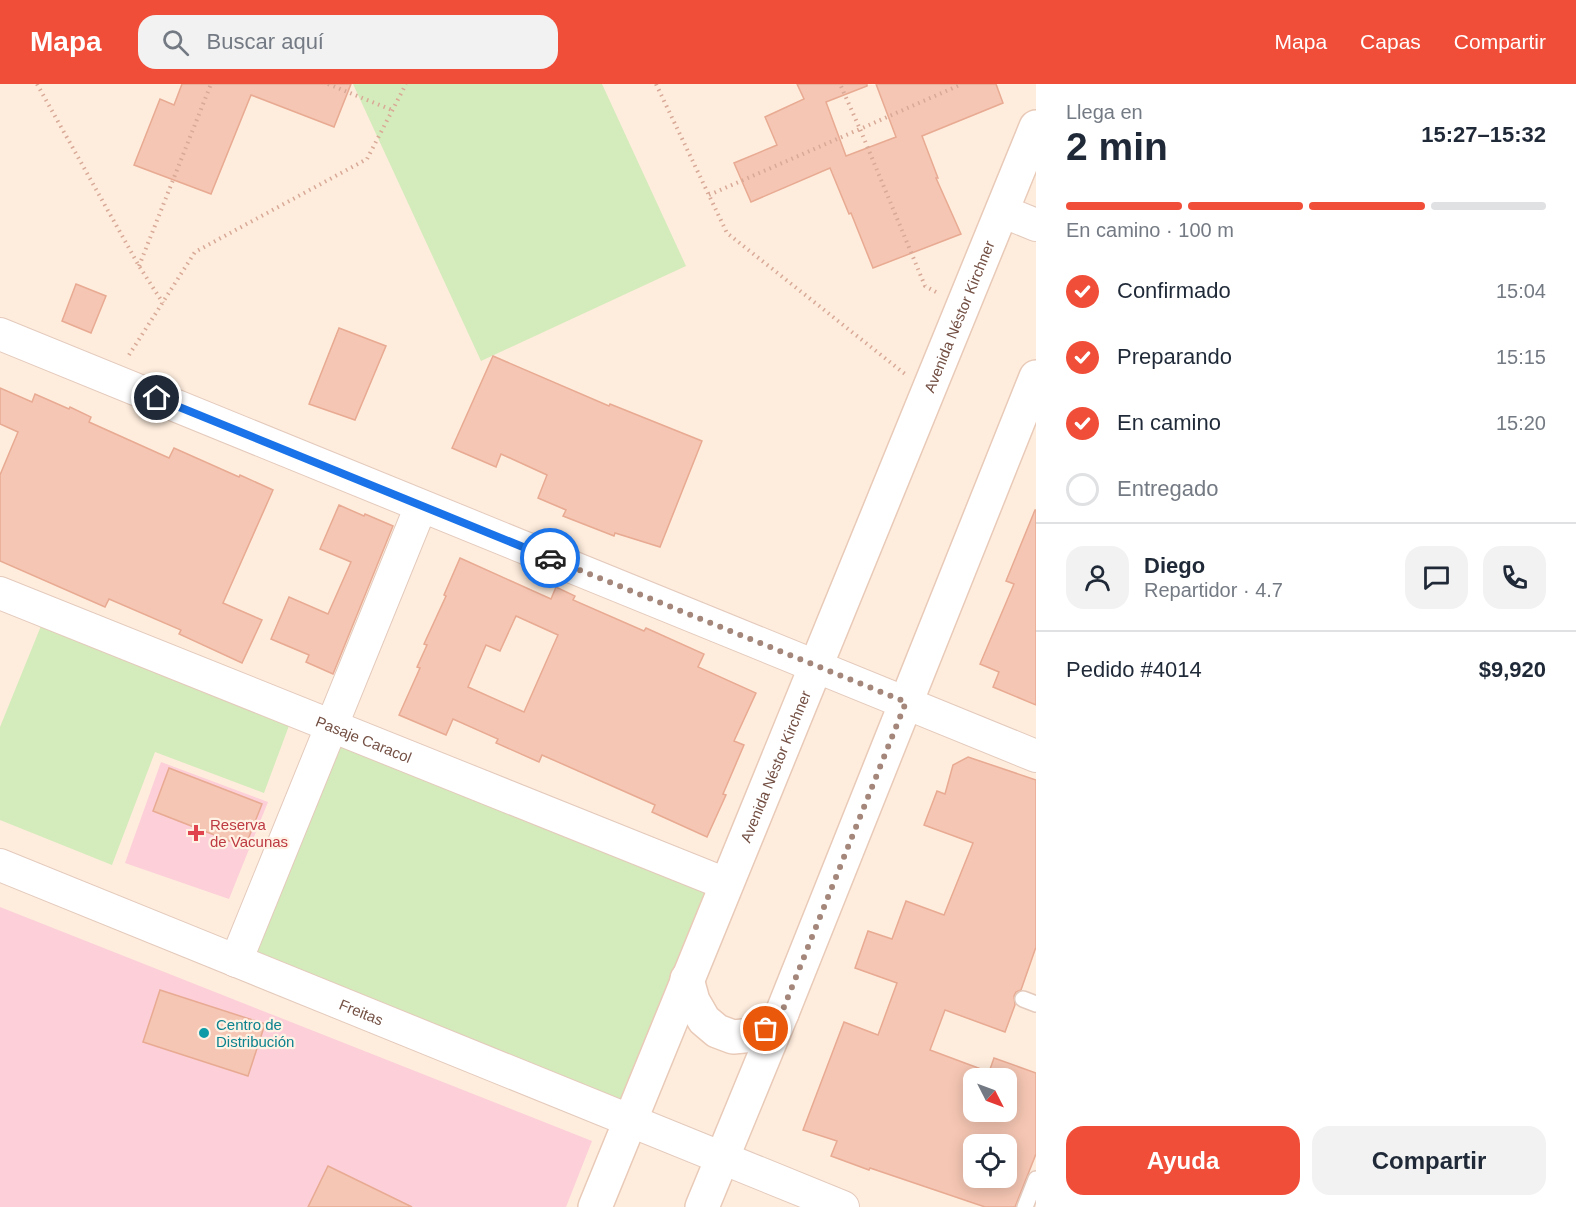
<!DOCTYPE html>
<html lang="es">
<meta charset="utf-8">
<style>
body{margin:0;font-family:Arial,sans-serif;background:#f2f2f3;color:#1f2937;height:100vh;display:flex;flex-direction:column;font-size:22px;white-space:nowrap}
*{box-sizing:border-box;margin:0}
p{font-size:20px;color:#747a83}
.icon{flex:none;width:33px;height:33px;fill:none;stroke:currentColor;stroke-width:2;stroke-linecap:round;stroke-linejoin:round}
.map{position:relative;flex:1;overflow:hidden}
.sheet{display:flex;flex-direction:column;background:#fff;width:540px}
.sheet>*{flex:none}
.needle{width:39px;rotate:132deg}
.tools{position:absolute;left:963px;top:984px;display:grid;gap:12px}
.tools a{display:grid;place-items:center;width:54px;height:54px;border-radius:12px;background:#fff;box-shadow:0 3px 15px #0003;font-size:30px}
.pin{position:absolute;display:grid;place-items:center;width:51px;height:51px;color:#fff;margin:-26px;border:3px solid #fff;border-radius:50%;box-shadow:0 2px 6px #0007}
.courier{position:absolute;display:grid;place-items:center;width:60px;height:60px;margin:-30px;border:4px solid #1a73e8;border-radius:50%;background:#fff;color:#222;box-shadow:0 2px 8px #0007}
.summary em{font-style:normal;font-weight:700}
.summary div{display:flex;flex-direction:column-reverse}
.summary{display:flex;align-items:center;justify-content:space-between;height:102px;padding:0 30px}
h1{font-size:39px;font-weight:700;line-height:45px}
.bar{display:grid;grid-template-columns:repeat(4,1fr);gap:9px 6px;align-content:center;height:72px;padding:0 30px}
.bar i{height:8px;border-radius:4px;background:#e0e1e3}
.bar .active{background:#f04e39}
.bar p{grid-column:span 4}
.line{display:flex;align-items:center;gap:15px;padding:0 30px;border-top:2px solid #e0e1e3}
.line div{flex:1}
.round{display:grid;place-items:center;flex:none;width:63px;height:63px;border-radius:18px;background:#f2f2f3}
ol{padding:0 30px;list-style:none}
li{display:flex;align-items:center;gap:18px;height:66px}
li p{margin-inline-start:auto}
li .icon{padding:6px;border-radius:50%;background:#f04e39;color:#fff;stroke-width:4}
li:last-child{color:#747a83}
li i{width:33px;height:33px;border:3px solid #e0e1e3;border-radius:50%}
.cta{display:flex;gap:12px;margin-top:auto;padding:12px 30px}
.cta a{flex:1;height:69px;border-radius:18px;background:#f04e39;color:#fff;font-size:24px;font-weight:700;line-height:69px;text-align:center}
.cta a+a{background:#f2f2f3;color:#1f2937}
header{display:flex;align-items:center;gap:36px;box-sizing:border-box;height:84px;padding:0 30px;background:#f04e39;color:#fff}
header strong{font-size:28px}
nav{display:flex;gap:33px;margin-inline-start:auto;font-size:21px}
.search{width:420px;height:54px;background:#f2f2f3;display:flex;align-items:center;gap:15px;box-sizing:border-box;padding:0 21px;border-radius:18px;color:#747a83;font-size:22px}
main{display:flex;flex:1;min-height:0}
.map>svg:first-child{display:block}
.medical{fill:#fccfd9}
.green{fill:#d4ebbb}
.building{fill:#f5c6b3;stroke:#e8aa92;stroke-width:1.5;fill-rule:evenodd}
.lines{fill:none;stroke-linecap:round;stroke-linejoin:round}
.lane-casing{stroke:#e4cabc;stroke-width:18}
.street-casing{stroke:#e4cabc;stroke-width:34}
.secondary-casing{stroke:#e9cab8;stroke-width:36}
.path{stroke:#d9a997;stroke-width:4;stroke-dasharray:1.5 4.5;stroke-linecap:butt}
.lane{stroke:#fff;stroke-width:15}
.street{stroke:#fff;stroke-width:32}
.secondary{stroke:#fff;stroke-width:33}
.done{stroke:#a4877a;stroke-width:6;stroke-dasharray:0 10.8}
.route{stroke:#1a73e8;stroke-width:8}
.health-dot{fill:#e0444e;stroke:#fff2e4;stroke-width:2}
.culture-dot{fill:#0f9aa8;stroke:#fff2e4;stroke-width:2}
.labels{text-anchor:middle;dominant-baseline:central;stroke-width:4.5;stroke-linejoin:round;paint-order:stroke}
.street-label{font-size:15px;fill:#745044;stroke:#fff2e4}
.health-label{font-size:15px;fill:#be3a42;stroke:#fff2e4;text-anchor:start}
.culture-label{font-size:15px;fill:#0d838f;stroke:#fff2e4;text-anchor:start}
</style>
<header>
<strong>Mapa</strong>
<div class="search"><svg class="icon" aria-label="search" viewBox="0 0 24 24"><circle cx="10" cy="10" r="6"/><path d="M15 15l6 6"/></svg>Buscar aquí</div>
<nav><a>Mapa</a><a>Capas</a><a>Compartir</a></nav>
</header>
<main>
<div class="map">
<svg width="1036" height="1123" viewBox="0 0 1036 1123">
<rect width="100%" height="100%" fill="#feeddd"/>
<g class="medical">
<polygon points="161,678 268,718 229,815 125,779"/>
<polygon points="0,823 592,1057 566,1123 0,1123"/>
</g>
<g class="green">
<polygon points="353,0 602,0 686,182 481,277"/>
<polygon points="43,537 290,639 264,709 155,668 112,781 0,736 0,643"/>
<polygon points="338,651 717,804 626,1026 248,871"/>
</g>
<g class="building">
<polygon points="182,0 351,0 334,43 251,11 211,110 134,81 160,15 174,21"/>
<polygon points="797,0 867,0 867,2 826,18 846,72 896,53 876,0 996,0 1003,19 922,52 938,94 936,94 961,150 873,184 851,129 849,130 830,84 751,118 734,79 777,61 765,33 804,15"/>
<polygon points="76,200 106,212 91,249 62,237"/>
<polygon points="339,244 386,262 355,336 309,320"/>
<polygon points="493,272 609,322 610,320 702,357 660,463 615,449 614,452 563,432 566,426 538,414 547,391 501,370 496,383 452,364"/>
<polygon points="0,304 32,318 35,310 69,325 70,323 91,333 89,338 169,374 174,364 239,393 240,391 273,406 223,519 262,536 242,579 179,550 181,546 109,515 105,523 0,477 0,391 18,348 0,340"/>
<polygon points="339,421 364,432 365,430 393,442 333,590 306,578 309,571 271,555 289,513 328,530 351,478 320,465"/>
<polygon points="1035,426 1036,426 1036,621 993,603 999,588 980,580 1014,500 1006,497"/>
<path d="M460,474L551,515L556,503L575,512L573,516L644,547L646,544L704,570L698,583L756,609L734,657L744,661L723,710L726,711L707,753L652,728L655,721L542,671L539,678L496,659L498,655L453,635L446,651L399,631L420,584L417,583L427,561L424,560L446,512L444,511ZM516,532L558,551L524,628L468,603L486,561L500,567Z"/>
<path d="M968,673L1036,696V863L1021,906L1016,908L1014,912L1015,921L1005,948L945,926L930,966L989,988L994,974L1036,989V1070L1015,1123H985L870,1084L869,1086L831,1072L837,1057L803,1046L844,938L878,951L897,899L855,884L868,847L892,855L906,817L944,831L973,759L924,741L937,707L945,710L953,681ZM974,994H1006V1028H974ZM974,1060H1006V1094H974Z"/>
<polygon points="169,684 262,720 245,763 153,727"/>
<polygon points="160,906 265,940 248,992 143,958"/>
<polygon points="328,1082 412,1123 308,1123"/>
</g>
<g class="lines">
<g class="lane-casing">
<g id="lane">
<polyline points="1023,915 1036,920"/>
<polyline points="1025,1123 1036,1095"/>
</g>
</g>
<g class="street-casing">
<g id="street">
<polyline points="1002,127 1036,141"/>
<polyline points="0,250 1036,672"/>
<path id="s1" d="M0,509L726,800"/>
<path id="s2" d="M0,781L843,1123"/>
<polyline points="236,877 421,422"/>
</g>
</g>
<g class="secondary-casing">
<g id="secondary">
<polyline points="687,895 693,917 704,936 717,947 733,953 754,951 766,945 782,929"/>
<path id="s3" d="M595,1123L1036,43"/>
<polyline points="702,1123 782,929 1036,293"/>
</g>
</g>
<g class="path">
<polyline points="37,0 139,182 163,219"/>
<polyline points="328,0 392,26"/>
<polyline points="656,0 727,149 905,290"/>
<polyline points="709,111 860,45 840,0"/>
<polyline points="139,182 211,0"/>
<polyline points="936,208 925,202 860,45 962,0"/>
<polyline points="129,271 195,168 367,75 406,0"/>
</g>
<use href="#lane" class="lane"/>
<use href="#street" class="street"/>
<use href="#secondary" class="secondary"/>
</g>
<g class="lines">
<polyline class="done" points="550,474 906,618 782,928 766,945"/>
<polyline class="route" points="157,314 550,474"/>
</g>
<path class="health-dot" d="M193 740h6v6h6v6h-6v6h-6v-6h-6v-6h6z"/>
<circle class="culture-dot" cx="204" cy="949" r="6"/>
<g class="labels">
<g class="street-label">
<text stroke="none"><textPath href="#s3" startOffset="962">Avenida Néstor Kirchner</textPath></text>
<text stroke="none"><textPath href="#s1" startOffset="392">Pasaje Caracol</textPath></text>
<text stroke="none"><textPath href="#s3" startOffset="476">Avenida Néstor Kirchner</textPath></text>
<text stroke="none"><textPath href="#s2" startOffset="390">Freitas</textPath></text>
</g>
<g class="health-label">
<text x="210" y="740">Reserva<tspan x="210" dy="17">de Vacunas</tspan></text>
</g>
<g class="culture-label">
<text x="216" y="940">Centro de<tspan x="216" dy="17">Distribución</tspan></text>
</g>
</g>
</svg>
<div class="tools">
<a><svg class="needle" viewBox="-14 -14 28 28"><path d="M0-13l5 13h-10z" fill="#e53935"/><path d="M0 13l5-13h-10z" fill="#747a83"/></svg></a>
<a><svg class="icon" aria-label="locate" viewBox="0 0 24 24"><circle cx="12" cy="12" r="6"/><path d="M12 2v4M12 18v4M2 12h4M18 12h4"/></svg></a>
</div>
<div class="pin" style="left:766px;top:945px;background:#ea580c"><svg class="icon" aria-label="bag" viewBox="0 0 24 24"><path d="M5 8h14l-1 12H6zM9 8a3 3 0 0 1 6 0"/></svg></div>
<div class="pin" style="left:157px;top:314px;background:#1f2937"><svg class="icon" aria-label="home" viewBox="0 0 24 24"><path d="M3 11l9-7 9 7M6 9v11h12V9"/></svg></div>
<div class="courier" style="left:550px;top:474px"><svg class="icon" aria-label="car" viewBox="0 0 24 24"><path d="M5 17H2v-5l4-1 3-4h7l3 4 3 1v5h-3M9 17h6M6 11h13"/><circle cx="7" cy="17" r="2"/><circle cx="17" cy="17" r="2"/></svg></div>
</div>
<section class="sheet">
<div class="summary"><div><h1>2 min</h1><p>Llega en</p></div><em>15:27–15:32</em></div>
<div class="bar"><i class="active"></i><i class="active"></i><i class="active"></i><i></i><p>En camino · 100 m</p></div>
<ol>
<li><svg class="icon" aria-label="check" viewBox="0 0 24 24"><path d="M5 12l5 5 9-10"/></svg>Confirmado<p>15:04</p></li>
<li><svg class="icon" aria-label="check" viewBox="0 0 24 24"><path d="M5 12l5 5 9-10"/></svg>Preparando<p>15:15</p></li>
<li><svg class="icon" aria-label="check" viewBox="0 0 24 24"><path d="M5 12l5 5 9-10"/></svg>En camino<p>15:20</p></li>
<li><i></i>Entregado</li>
</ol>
<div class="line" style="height:108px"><a class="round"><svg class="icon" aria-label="person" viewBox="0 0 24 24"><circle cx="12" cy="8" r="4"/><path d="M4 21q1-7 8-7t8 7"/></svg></a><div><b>Diego</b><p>Repartidor · 4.7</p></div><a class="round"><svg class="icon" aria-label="chat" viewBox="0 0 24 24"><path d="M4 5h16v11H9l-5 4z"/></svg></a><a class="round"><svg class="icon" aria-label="phone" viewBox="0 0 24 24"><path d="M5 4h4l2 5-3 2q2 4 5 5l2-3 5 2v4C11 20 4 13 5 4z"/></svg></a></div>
<div class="line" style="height:78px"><div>Pedido #4014</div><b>$9,920</b></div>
<div class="cta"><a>Ayuda</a><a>Compartir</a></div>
</section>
</main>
